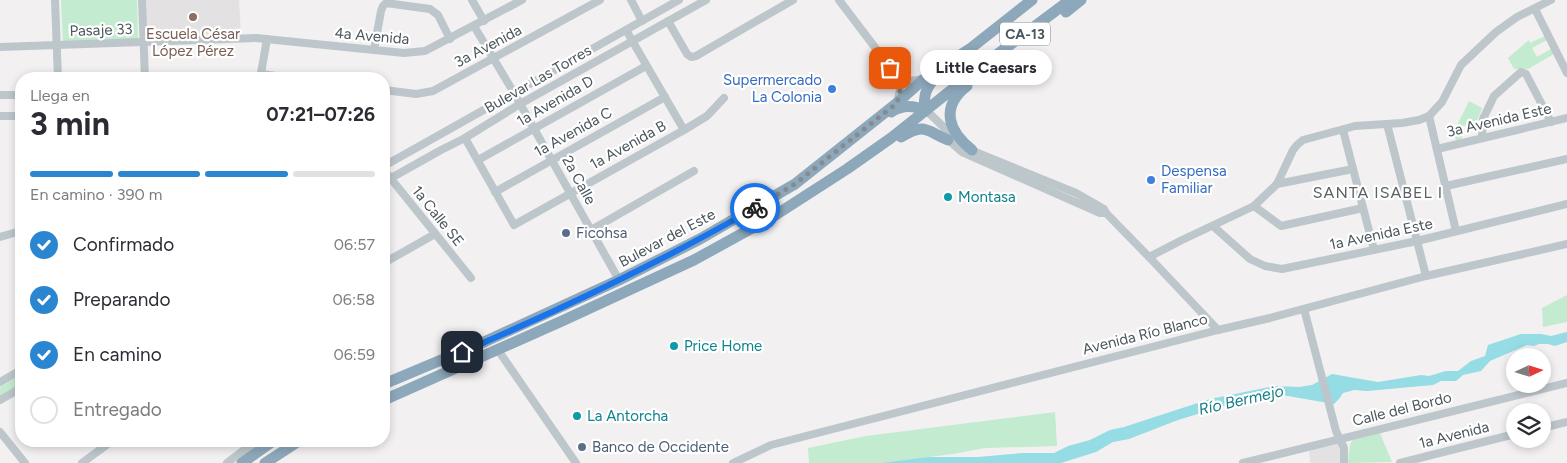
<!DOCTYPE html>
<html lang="es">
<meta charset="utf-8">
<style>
body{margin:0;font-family:Figtree,sans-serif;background:#f7f7f7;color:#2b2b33;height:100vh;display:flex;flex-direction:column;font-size:19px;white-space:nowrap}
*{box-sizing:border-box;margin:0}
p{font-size:16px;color:#7c7c81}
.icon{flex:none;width:28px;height:28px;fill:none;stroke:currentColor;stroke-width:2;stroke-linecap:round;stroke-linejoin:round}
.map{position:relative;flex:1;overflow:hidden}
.details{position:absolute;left:15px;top:72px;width:375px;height:375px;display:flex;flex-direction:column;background:#fff;border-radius:20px;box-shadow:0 2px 8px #0003}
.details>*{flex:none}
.needle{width:32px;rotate:86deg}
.fabs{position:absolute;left:1506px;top:348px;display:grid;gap:10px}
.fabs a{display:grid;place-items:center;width:45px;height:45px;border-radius:50%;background:#fff;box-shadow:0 2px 8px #0003;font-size:25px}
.pin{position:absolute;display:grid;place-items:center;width:42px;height:42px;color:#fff;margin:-21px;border-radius:10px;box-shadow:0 2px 8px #0006}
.courier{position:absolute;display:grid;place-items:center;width:50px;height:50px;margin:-25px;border:4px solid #1a73e8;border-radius:50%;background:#fff;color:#222;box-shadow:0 1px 6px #0007}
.bubble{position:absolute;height:35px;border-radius:18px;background:#fff;box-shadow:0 2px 8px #0003;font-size:16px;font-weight:700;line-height:35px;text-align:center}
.headline em{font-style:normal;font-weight:700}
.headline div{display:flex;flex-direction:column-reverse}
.headline{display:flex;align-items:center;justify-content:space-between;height:85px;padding:0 15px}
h1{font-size:32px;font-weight:700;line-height:38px}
.bar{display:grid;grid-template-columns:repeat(4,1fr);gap:8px 5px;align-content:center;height:60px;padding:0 15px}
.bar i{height:6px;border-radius:4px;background:#e1e1e2}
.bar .active{background:#2b86d2}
.bar p{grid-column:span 4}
ol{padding:0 15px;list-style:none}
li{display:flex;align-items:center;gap:15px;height:55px}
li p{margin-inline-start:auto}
li .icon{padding:5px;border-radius:50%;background:#2b86d2;color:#fff;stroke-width:4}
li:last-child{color:#7c7c81}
li i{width:28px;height:28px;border:2px solid #e1e1e2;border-radius:50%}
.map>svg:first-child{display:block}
.education{fill:#e3e1e2}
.green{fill:#c3ebcf}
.water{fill:#95dce4}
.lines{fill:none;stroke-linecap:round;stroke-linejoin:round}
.minor{stroke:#bdc6cb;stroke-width:8}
.highway{stroke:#8da8ba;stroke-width:11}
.done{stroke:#858b90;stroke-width:5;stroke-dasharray:0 9}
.route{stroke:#1a73e8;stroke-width:6}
.education-dot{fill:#8d6e63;stroke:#fff;stroke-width:2}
.shop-dot{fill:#3f7fe0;stroke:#fff;stroke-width:2}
.culture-dot{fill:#0f9aa8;stroke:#fff;stroke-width:2}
.service-dot{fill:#5c6f8a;stroke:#fff;stroke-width:2}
.labels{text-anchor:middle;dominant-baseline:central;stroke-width:4.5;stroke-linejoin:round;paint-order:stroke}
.shield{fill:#fff;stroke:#80888d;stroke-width:1}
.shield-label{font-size:14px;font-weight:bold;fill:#4a555c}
.street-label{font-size:15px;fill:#4a555c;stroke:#fff}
.education-label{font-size:15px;fill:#785e54;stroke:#fff}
.shop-label{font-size:15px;fill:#366cbe;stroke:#fff;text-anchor:end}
.culture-label{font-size:15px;fill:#0d838f;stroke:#fff;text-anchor:start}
.service-label{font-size:15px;fill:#4e5e75;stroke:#fff;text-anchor:start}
.neighbourhood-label{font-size:16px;letter-spacing:1px;fill:#5d6164;stroke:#fff}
.water-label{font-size:16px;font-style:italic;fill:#197e89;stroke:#fff}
</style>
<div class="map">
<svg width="1567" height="463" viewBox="0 0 1567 463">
<rect width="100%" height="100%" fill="#f2f0f1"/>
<g class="education">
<polygon points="146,0 239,0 241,33 146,37"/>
<polygon points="1337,442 1342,448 1341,463 1310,463 1309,449"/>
</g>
<g class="green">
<polygon points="61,0 137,0 138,39 63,43"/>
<polygon points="1545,36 1547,40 1532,48 1537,57 1551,49 1554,54 1528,69 1514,69 1508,58 1529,40 1530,43"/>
<polygon points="1469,101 1482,108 1476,124 1461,126 1462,140 1456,141 1453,126 1457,125"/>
<polygon points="1567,295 1567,322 1543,327 1542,308"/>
<polygon points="21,375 21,384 0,396 0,387"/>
<polygon points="1055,412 1057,446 985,448 953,454 880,463 809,463 808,448 866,436"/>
<polygon points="1380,433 1392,462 1348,463 1350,444 1353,440"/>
</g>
<polygon class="water" points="1567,332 1567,342 1555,346 1548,344 1539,344 1534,346 1527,345 1490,361 1481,371 1463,375 1456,381 1441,381 1433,385 1367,391 1354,390 1343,393 1339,399 1334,404 1282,395 1240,401 1178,420 1129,439 1113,442 1096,452 1061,463 880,463 928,457 978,457 1023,453 1054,453 1068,446 1090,440 1110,430 1124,427 1210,399 1275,386 1299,387 1312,385 1332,374 1378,382 1421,375 1429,376 1446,371 1458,371 1471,361 1485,356 1488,345 1521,334 1541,334 1551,336"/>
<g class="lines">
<g class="minor">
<polyline points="55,0 58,79"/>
<polyline points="142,0 145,79"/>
<polyline points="472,0 484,21"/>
<polyline points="631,0 642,21"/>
<polyline points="839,0 899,79 900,90 897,102"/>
<polyline points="1535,9 1567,73"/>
<polyline points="668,21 687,54 691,57 696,56 793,0"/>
<polyline points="474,26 514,93 619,280"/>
<polyline points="626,30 684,130"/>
<polyline points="0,47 256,38 404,53 425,51 522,0"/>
<polyline points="374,50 381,11 383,6 386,3 430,9 438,15 450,39"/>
<polyline points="261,74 298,79"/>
<polyline points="260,79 267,39"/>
<polyline points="899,79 911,81 922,79"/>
<polyline points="384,90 416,94 433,91 600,0"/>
<polyline points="0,95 21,95"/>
<polyline points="925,111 929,113 955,138"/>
<polyline points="0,116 21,116"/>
<polyline points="1429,116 1456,231"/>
<polyline points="1387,124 1426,276"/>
<polyline points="1343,130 1374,250"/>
<polyline points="465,138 514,225 684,130 707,116 724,98"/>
<polyline points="946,138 962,152 1100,213 1106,213"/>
<polyline points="1482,138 1483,119 1494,96 1521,72 1526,74 1551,122"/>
<polyline points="968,149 1076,193 1104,209 1106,213 1149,257 1218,330"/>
<polyline points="1437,149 1567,118"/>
<polyline points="478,160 646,66"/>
<polyline points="384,166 679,0"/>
<polyline points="384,170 471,278"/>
<polyline points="384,182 441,150 465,138 520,104 706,0"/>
<polyline points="1277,184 1353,169"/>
<polyline points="1446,186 1567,159"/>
<polyline points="495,192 665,97"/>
<polyline points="1254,206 1281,226 1363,208"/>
<polyline points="1213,226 1250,259 1265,266 1282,269 1417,241 1567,204"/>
<polyline points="591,230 694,171"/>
<polyline points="0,237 21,231"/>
<polyline points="1149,257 1182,240 1254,206 1277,184 1293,150 1297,145 1303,140 1355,126 1402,123 1419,120 1429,116 1442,102 1461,65 1496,32 1517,17 1551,0"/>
<polyline points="384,263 435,234"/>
<polyline points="1304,309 1336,431 1344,448 1344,463"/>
<polyline points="498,350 576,463"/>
<polyline points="0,382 21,370"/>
<polyline points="0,400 21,388"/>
<polyline points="1542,428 1567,422"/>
<polyline points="0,432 25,463"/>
<polyline points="82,463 112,441"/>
<polyline points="227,463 256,441"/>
<polyline points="733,463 771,445 1218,330 1270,318 1426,276 1567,244"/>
<polyline points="1243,463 1567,383"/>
<polyline points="1400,463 1515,434"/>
</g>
<g class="highway">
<polyline points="1066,12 1081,0"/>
<path d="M967,86C940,107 948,131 972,150"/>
<path d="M925,111C923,95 926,87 937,76"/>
<path d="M891,112C902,105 914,105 925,111"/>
<path d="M901,137C926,122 926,131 948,140"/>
<polyline points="384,384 484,342 619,280 700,239 795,184 897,103 925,78 971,48 1032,0"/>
<polyline points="384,400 562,321 694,260 774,216 847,169 891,138 979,68 1070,0"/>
<polyline points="242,463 273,441"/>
<polyline points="265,463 299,441"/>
</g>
</g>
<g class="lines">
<path class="done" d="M755,208L795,184L897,103C902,86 902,82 890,68"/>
<path class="route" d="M462,352C562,309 661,262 755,208"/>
</g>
<circle class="education-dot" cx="193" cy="17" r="5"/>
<g class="shop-dot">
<circle cx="832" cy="89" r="5"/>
<circle cx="1151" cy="180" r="5"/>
</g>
<g class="culture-dot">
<circle cx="948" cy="197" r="5"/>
<circle cx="674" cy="346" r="5"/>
<circle cx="577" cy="416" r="5"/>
</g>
<g class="service-dot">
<circle cx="566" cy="233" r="5"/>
<circle cx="582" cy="447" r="5"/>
</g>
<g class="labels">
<rect class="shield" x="1000" y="22.5" width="50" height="23" rx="4"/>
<g class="shield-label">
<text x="1025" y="34">CA-13</text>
</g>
<g class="street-label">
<text transform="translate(101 30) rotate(-2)">Pasaje 33</text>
<text transform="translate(372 36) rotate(5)">4a Avenida</text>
<text transform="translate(488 46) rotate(-28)">3a Avenida</text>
<text transform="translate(538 79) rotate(-30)">Bulevar Las Torres</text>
<text transform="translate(555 101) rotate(-30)">1a Avenida D</text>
<text transform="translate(1499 120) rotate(-13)">3a Avenida Este</text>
<text transform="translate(573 132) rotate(-29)">1a Avenida C</text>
<text transform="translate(628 145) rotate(-29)">1a Avenida B</text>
<text transform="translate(579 180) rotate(61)">2a Calle</text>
<text transform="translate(438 216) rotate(51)">1a Calle SE</text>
<text transform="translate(1381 234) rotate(-12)">1a Avenida Este</text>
<text transform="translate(667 238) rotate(-28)">Bulevar del Este</text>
<text transform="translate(1145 334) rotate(-14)">Avenida Río Blanco</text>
<text transform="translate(1402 409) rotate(-14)">Calle del Bordo</text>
<text transform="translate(1454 435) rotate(-14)">1a Avenida</text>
</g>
<g class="education-label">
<text x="193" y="34">Escuela César<tspan x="193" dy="17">López Pérez</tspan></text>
</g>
<g class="shop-label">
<text x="822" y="80">Supermercado<tspan x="822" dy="17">La Colonia</tspan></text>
<text x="1161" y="171" text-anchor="start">Despensa<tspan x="1161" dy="17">Familiar</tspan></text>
</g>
<g class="culture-label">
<text x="958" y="197">Montasa</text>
<text x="684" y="346">Price Home</text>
<text x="587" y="416">La Antorcha</text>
</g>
<g class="service-label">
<text x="576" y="233">Ficohsa</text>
<text x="592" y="447">Banco de Occidente</text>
</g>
<g class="neighbourhood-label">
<text x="1378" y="192">SANTA ISABEL I</text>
</g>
<g class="water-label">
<text transform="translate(1241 400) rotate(-13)">Río Bermejo</text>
</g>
</g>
</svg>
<div class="fabs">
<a><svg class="needle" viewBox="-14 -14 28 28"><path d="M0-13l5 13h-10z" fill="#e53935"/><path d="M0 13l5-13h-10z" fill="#7c7c81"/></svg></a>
<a><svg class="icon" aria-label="layers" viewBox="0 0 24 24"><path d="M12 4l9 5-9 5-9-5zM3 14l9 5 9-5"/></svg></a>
</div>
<div class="pin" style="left:890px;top:68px;background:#ea580c"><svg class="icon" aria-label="bag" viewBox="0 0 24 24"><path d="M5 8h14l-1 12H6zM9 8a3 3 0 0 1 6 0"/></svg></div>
<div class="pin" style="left:462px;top:352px;background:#1f2937"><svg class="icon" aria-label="home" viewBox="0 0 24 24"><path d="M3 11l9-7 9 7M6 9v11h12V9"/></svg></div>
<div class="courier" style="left:755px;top:208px"><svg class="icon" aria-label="bike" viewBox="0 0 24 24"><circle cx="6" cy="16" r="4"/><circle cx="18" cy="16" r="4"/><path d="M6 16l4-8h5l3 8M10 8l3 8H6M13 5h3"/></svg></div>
<div class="bubble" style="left:920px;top:50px;width:132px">Little Caesars</div>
<section class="details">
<div class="headline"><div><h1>3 min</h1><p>Llega en</p></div><em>07:21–07:26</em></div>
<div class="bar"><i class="active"></i><i class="active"></i><i class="active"></i><i></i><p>En camino · 390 m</p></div>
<ol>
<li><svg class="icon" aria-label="check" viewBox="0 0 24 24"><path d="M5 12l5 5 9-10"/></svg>Confirmado<p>06:57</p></li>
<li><svg class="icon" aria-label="check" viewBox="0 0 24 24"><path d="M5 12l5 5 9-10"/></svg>Preparando<p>06:58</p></li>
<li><svg class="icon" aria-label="check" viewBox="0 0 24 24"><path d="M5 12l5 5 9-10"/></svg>En camino<p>06:59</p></li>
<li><i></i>Entregado</li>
</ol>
</section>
</div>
